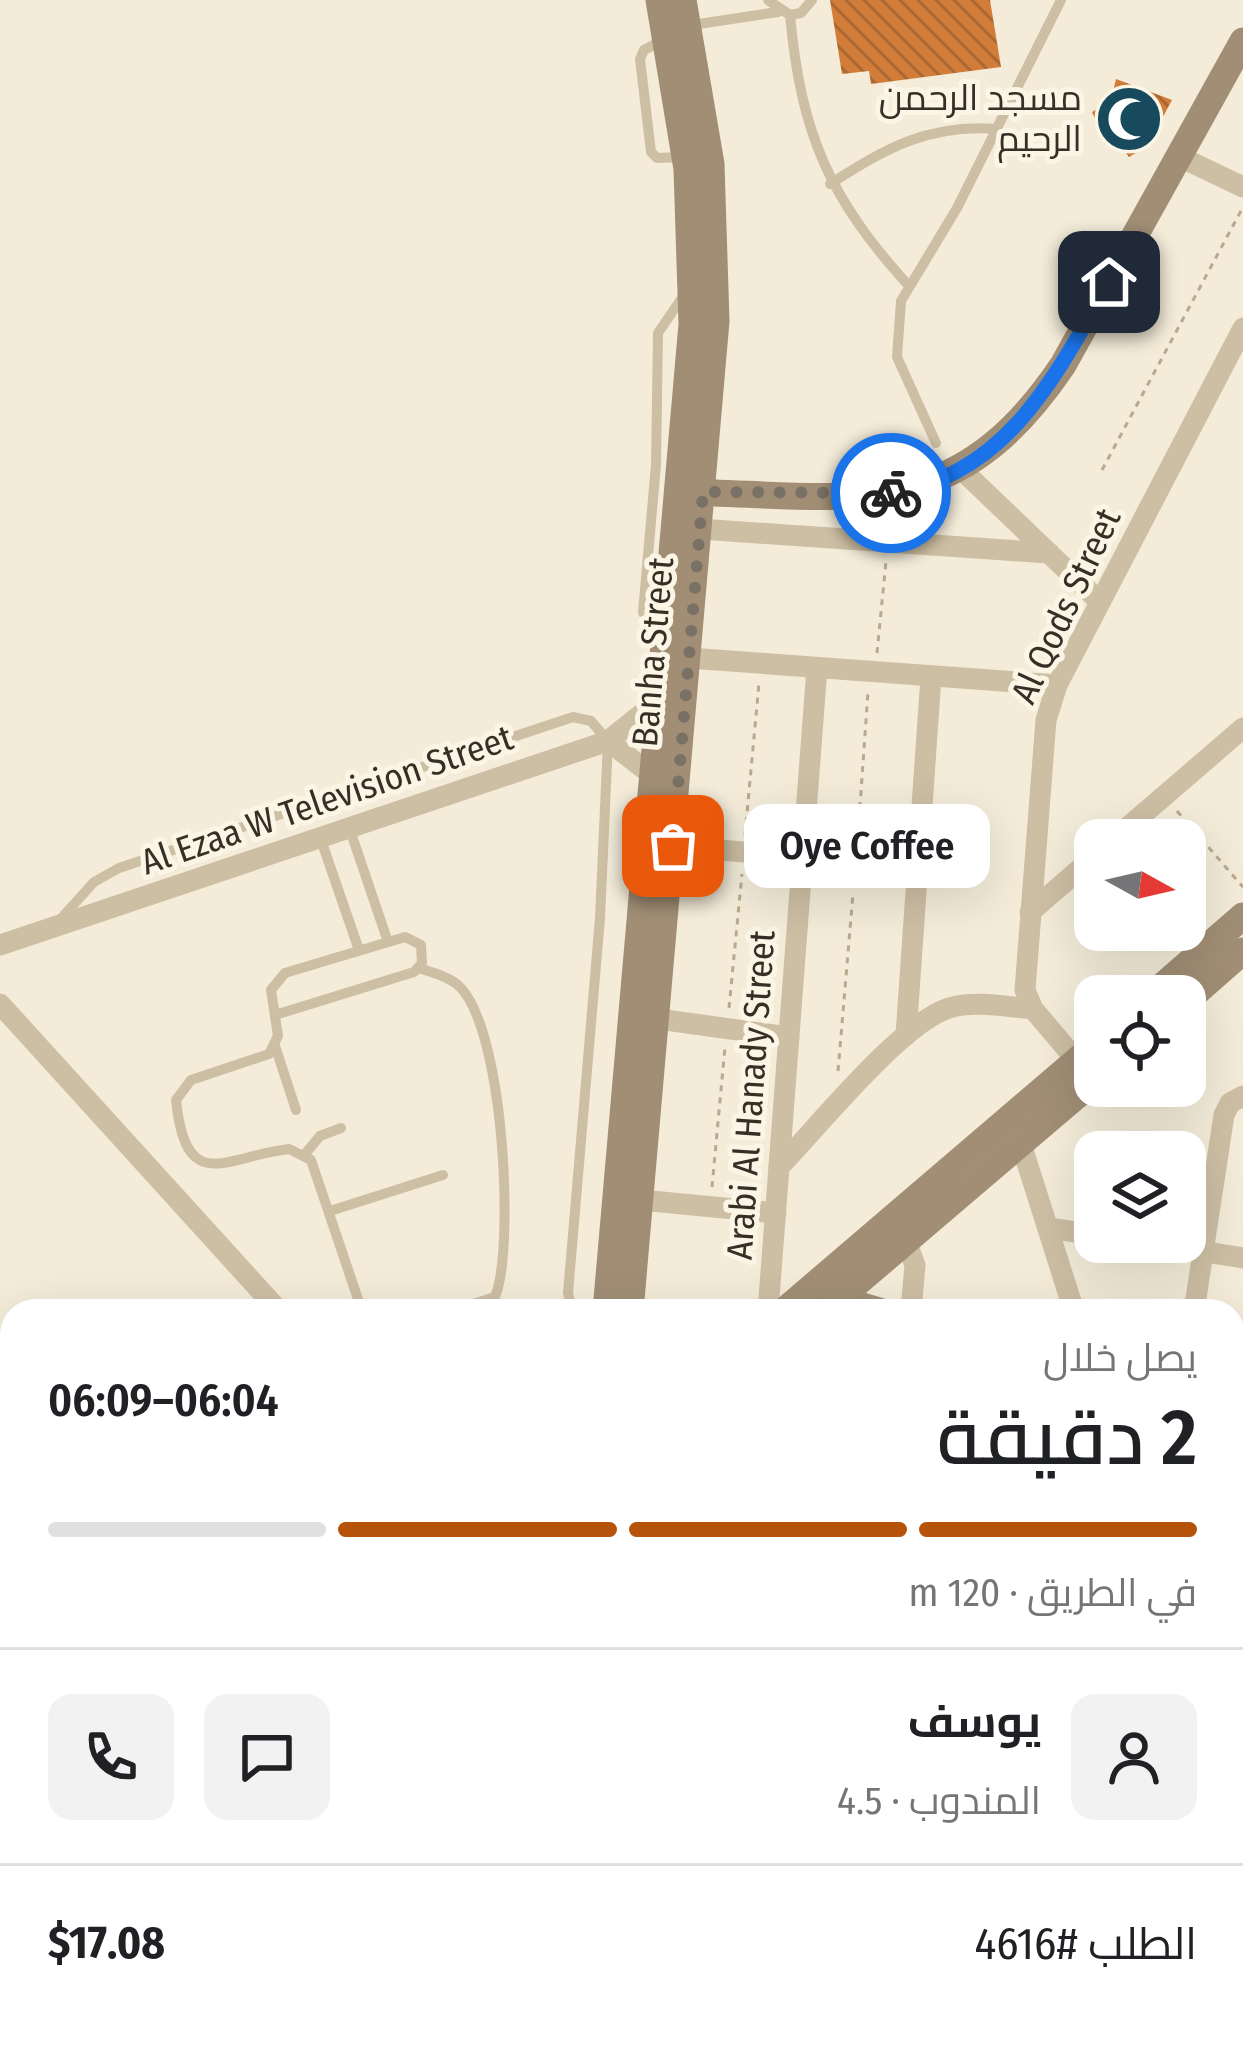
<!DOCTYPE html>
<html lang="ar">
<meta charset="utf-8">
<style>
body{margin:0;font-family:"Fira Sans Condensed",Cairo,sans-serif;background:#f2f2f2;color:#202124;direction:rtl;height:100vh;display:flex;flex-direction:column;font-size:45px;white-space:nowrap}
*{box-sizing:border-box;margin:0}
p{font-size:39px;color:#757577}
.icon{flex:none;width:66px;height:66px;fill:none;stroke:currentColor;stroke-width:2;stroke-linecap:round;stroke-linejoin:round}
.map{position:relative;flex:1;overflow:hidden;direction:ltr}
.side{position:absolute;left:0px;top:1299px;width:1245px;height:747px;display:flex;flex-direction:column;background:#fff;border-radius:36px 36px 0 0;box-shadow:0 12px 48px #0002;direction:rtl}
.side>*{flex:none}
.needle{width:78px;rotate:98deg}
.controls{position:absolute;left:1074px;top:819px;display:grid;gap:24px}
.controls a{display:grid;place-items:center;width:132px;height:132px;border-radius:24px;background:#fff;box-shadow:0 12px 48px #0002;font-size:60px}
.pin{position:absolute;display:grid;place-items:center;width:102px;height:102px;color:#fff;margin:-51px;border-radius:24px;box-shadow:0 6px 18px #0006}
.courier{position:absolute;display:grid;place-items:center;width:120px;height:120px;margin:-60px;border:9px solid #1a73e8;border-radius:50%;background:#fff;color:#222;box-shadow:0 3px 15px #0007}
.bubble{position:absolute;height:84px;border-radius:24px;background:#fff;box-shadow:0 12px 48px #0002;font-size:39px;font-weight:600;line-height:84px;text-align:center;direction:rtl}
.overview em{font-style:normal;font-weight:600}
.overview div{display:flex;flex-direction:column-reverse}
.overview{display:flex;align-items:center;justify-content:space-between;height:204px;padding:0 48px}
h1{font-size:78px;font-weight:600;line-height:90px}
.bar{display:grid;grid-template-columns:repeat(4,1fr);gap:18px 12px;align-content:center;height:144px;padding:0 48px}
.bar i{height:15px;border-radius:9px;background:#e0e0e0}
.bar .on{background:#b45309}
.bar p{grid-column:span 4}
.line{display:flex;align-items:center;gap:30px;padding:0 48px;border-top:3px solid #e0e0e0}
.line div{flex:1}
.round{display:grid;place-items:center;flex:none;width:126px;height:126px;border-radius:24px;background:#f2f2f2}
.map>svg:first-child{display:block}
.building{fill:url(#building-back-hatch)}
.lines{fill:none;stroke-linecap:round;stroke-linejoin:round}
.path{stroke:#b9a98e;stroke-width:3;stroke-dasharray:6 6;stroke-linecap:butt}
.lane{stroke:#cdbfa4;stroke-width:10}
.street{stroke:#cdbfa4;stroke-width:21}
.secondary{stroke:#a18e75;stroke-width:27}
.done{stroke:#797165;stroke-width:12;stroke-dasharray:0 21.6}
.route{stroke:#1a73e8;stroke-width:15}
.labels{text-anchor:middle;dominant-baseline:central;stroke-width:10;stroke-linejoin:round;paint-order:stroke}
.poi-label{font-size:36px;fill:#372f26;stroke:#fbf5e6;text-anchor:end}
.street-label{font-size:36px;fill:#372f26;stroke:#fbf5e6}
</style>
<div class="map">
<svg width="1243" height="2045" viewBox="0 0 1243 2045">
<defs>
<pattern id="building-back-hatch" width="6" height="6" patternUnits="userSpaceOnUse" patternTransform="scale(3)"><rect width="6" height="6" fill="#d17d39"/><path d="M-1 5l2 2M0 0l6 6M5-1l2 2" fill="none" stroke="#aa6730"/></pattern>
</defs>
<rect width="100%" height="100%" fill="#f4ecd9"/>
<g class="building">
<polygon points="830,0 990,0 1001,67 871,84 869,71 842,74"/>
<polygon points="1116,79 1172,100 1158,126 1147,131 1151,144 1129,157 1117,140 1107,144 1092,112 1111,101"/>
</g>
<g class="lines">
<g class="path">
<polyline points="1102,470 1243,207"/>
<polyline points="877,653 886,561"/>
<polyline points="1177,811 1243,887"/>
<polyline points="859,820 868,692"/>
<polyline points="745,835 759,683"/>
<polyline points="729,1008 742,874"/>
<polyline points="838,1071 853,894"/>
<polyline points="712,1187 725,1047"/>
</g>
<g class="lane">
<polyline points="768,0 790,15 801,13 812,0"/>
<path d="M790,15C801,134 829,198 909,286"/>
<polyline points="692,25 778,12"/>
<polyline points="663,40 644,50 640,59 651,152 657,158 683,157"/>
<path d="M830,184C886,148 930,123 998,129"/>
<polyline points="936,443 897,357 901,301 957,208 1061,0"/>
<polyline points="664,637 652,631 643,612 656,465 658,333 686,292"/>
<polyline points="349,827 388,942"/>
<polyline points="320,837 359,950"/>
<polyline points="57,923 94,882 119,868 573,717 591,721 608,741 600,918 568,1293 572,1311"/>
<path d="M419,968C433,973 451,977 461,988C503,1034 513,1229 498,1288L495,1297L451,1311"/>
<path d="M275,1015L414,972L422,963L421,945L405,937L285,973L271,990L278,1036L269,1054L191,1080L176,1100C186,1197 226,1156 289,1149L311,1160L362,1311"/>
<polyline points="275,1046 296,1110"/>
<polyline points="305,1154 320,1136 341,1128"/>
<polyline points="330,1211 443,1175"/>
<polyline points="643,2045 645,2034"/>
</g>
<g class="street">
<polyline points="1180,157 1243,187"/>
<polyline points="962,470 1100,602"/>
<polyline points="685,528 1049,553"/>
<polyline points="689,658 1057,685"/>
<polyline points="608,741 656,778"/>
<polyline points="804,834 919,842"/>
<polyline points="1113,840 1243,728"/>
<polyline points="673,846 802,857"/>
<polyline points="1030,912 1095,856"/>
<polyline points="0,945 608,741 663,697"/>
<polyline points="0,1004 279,1311"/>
<polyline points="658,1019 789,1037"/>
<polyline points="906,1035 931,677"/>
<polyline points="1077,1061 1033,1009 1025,990 1046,720 1057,685 1243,328"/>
<polyline points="1021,1144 1074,1311"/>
<path d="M779,1167C817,1128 901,1023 949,1008C975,1000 1007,1007 1033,1009"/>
<polyline points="641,1200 776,1213"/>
<polyline points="901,1228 915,1265 911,1311"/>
<polyline points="1049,1228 1095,1235"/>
<polyline points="1143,1242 1243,1258"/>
<polyline points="768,1311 817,668"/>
<polyline points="1194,1311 1224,1115 1230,1103 1243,1096"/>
<polyline points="0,1346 12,1359"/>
<polyline points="1233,1539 1243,1541"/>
<polyline points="1233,1724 1243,1725"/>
<polyline points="1233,1824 1243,1825"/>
<polyline points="1233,1979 1243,1963"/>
<polyline points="133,2034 134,2045"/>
<polyline points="1057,2034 1059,2045"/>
<polyline points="962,2037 1024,2045"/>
<polyline points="220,2045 221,2034"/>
<polyline points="356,2045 363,2034"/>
<polyline points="487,2045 494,2034"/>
<polyline points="787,2045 789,2034"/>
<polyline points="917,2045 921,2034"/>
<polyline points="1199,2045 1201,2034"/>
</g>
<g class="secondary">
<path d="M684,492C856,496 955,525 1063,365L1243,41"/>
<polyline points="1151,996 1243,916"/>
<polyline points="1185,1002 1243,951"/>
<polyline points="838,1299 879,1311"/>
<polyline points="606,1311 692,324 687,169 659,0"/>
<polyline points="630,1311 716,321 711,164 683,0"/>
<polyline points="784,1311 1095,1045"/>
<polyline points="824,1311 1095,1080"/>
<polyline points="0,1978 12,1967"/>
<polyline points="0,2011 12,2001"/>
</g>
</g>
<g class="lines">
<polyline class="done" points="673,846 703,492 891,493"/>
<path class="route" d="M891,493C1007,476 1057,374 1109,282"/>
</g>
<defs>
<g id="mosque-disc" transform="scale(3.45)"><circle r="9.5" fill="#184a5d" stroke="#fbf5e6"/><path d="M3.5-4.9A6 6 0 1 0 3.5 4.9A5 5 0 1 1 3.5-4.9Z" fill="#fff"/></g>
</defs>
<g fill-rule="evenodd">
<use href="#mosque-disc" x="1129" y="119"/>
</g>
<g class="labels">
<g class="poi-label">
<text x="1082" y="98">مسجد الرحمن<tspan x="1082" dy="41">الرحيم</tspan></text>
</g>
<g class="street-label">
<text transform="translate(1066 606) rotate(-65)">Al Qods Street</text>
<text transform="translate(653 652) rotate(-85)">Banha Street</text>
<text transform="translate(327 800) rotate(-19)">Al Ezaa W Television Street</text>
<text transform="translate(751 1095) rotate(-86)">Arabi Al Hanady Street</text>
</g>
</g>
</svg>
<div class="controls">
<a><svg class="needle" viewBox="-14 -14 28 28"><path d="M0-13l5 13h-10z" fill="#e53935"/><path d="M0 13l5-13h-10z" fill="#757577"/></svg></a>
<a><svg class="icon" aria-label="locate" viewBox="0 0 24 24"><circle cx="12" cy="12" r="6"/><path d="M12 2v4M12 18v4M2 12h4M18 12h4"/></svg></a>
<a><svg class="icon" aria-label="layers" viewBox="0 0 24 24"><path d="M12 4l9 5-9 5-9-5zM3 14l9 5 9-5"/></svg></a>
</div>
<div class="pin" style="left:673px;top:846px;background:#ea580c"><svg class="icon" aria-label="bag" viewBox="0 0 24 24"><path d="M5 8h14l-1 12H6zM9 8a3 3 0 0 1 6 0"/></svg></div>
<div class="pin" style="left:1109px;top:282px;background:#1f2937"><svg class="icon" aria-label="home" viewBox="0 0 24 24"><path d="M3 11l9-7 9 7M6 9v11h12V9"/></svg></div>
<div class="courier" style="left:891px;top:493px"><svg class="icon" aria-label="bike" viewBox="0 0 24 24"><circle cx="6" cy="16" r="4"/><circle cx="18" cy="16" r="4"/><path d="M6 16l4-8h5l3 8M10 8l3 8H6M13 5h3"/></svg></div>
<div class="bubble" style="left:744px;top:804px;width:246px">Oye Coffee</div>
<section class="side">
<div class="overview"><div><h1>2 دقيقة</h1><p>يصل خلال</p></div><em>06:04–06:09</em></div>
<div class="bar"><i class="on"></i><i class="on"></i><i class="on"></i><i></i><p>في الطريق · 120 m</p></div>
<div class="line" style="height:216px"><a class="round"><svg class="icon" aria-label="person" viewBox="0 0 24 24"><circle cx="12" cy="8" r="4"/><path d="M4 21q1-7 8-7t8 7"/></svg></a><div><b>يوسف</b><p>المندوب · 4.5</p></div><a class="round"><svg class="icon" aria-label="chat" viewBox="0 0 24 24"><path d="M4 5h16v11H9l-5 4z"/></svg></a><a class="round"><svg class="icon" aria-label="phone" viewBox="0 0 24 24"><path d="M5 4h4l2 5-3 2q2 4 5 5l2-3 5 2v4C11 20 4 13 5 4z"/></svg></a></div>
<div class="line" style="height:156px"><div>الطلب #4616</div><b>$17.08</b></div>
</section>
</div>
